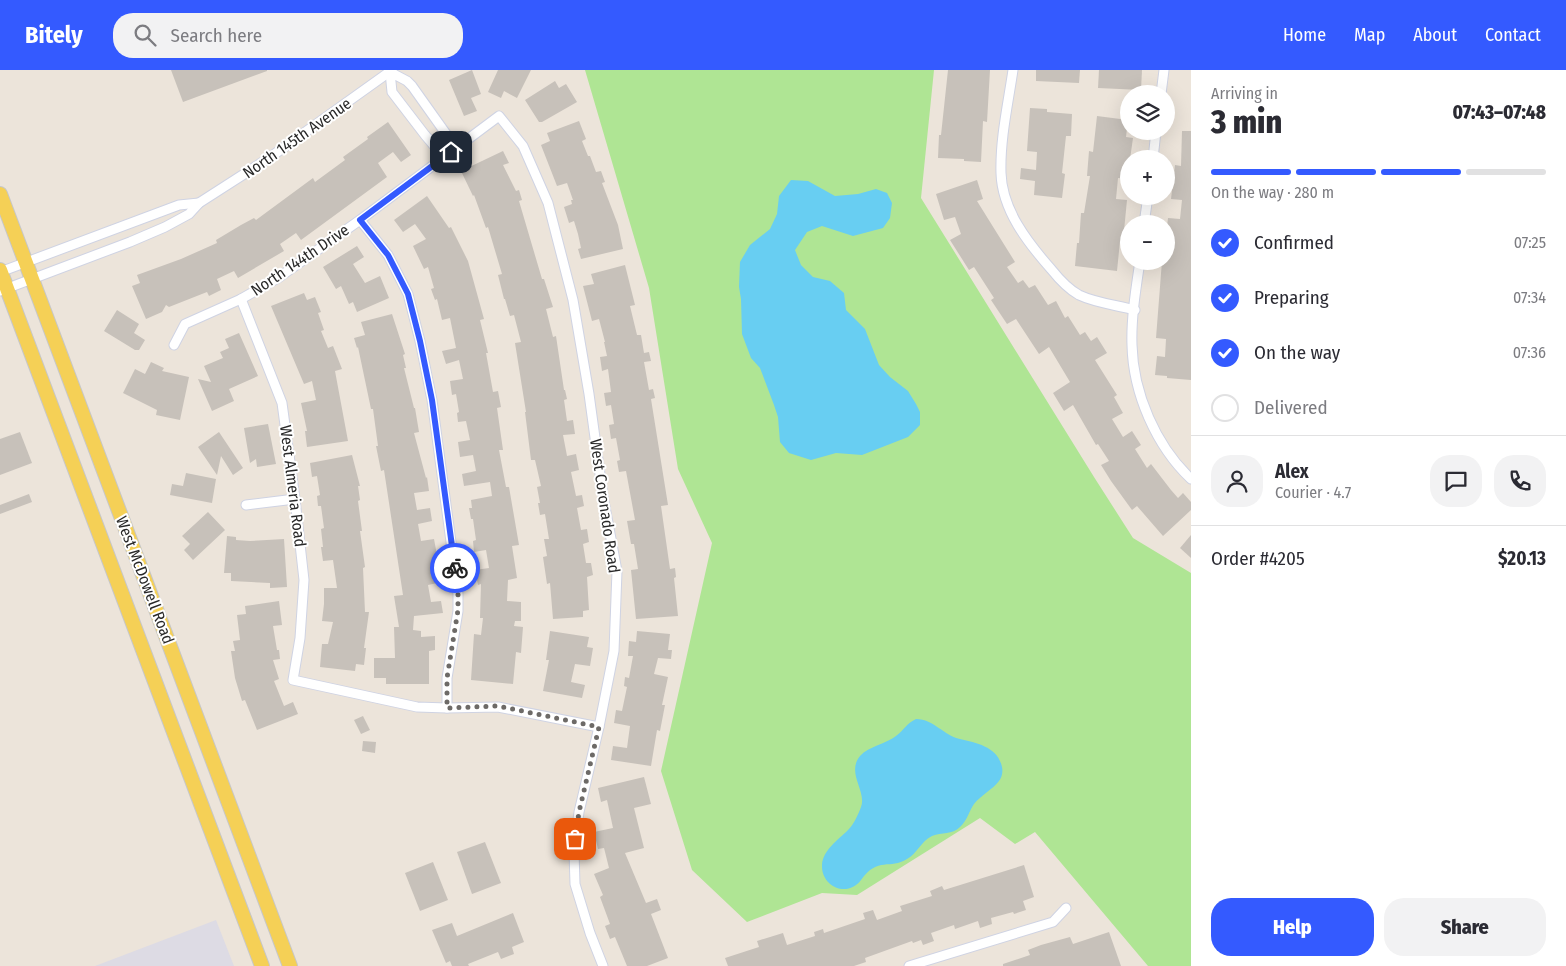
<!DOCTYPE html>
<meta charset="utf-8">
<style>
body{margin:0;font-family:"Fira Sans Condensed",sans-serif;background:#f2f2f3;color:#2b2b33;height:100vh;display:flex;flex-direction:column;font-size:19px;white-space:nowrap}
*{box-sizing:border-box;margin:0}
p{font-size:16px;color:#7c7c81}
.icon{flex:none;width:28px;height:28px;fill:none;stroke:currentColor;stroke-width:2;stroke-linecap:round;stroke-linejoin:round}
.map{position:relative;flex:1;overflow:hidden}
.panel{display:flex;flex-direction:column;background:#fff;width:375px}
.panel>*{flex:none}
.fabs{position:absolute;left:1120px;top:15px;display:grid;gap:10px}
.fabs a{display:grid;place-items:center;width:55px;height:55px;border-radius:50%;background:#fff;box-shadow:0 5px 20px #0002;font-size:25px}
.pin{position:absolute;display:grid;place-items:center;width:42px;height:42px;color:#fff;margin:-21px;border-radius:10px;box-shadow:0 2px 8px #0006}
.courier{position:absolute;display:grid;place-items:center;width:50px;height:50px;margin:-25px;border:4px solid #345aff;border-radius:50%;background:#fff;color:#222;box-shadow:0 1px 6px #0007}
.head em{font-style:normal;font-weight:800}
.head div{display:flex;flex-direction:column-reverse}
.head{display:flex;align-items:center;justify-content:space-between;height:85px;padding:0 20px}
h1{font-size:32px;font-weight:800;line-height:38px}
.bar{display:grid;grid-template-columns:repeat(4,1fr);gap:8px 5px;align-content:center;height:60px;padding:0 20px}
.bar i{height:6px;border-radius:4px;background:#e1e1e2}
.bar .selected{background:#345aff}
.bar p{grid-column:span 4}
.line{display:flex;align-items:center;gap:12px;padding:0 20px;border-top:1px solid #e1e1e2}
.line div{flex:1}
.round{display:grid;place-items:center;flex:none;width:52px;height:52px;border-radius:20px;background:#f2f2f3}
ol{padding:0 20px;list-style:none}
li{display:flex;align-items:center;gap:15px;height:55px}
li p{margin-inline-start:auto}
li .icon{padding:5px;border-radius:50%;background:#345aff;color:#fff;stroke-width:4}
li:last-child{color:#7c7c81}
li i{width:28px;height:28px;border:2px solid #e1e1e2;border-radius:50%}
.cta{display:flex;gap:10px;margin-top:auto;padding:10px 20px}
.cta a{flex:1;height:58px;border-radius:20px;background:#345aff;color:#fff;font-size:20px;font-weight:800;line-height:58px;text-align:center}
.cta a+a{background:#f2f2f3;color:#2b2b33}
header{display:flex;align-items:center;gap:30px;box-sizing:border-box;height:70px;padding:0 25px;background:#345aff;color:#fff}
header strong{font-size:24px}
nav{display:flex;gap:28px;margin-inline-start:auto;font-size:18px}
.search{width:350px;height:45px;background:#f2f2f3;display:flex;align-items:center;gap:12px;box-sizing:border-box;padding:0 18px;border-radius:20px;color:#7c7c81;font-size:19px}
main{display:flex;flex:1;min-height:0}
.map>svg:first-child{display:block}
.industrial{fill:#dddbe4}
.green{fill:#afe594}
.water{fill:#68cef2}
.building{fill:#c7c1ba}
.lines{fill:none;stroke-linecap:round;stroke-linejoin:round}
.minor-casing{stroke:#cfd3e3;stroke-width:11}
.primary-casing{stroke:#c7c7c7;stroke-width:16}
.minor{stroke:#fff;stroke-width:9}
.primary{stroke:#f5d056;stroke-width:14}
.done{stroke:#6d6a67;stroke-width:5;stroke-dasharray:0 9}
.route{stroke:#345aff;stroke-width:6}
.labels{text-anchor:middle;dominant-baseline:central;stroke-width:4;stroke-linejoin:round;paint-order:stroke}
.street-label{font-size:16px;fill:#292929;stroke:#fff}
</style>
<header>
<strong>Bitely</strong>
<div class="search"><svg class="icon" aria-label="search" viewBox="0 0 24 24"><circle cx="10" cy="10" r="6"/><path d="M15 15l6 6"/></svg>Search here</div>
<nav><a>Home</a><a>Map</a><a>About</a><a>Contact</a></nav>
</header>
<main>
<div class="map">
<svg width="1191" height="896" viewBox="0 0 1191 896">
<rect width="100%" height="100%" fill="#ece4da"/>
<polygon class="industrial" points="216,850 234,896 95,896"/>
<polygon class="green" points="585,0 934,0 921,128 1094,407 1133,468 1191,503 1191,896 1148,896 1035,762 1015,774 980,748 857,825 822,823 747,852 692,800 661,701 712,473 678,399 649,218"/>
<g class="water">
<polygon points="791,110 808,111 835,126 858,124 876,119 887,123 892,133 890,148 883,158 853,166 822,156 807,162 795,180 801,195 813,207 830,211 844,223 846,240 865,259 879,295 890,307 908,321 916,334 920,342 920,355 908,367 862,385 836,383 811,390 789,383 780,372 778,347 774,335 760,298 751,288 742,264 741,229 739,217 740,192 750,175 770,159 777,144 779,126"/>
<path d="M916,649C934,649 944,666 960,669C977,673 998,677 1002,697C1003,702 1002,707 999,711C992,720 981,725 974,734C969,741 967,751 960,757C952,765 942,762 932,766C921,771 917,784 907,789C890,800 878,786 861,810C848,828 821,817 822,795C823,780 838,770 848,760C853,756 859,743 861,737C867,721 846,703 860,686C869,676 886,674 896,666C904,660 907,653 916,649Z"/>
</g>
<g class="building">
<polygon points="171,0 267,0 267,1 183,32"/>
<polygon points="472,0 481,24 471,28 477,41 464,46 449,10"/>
<polygon points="498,0 531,0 517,28 504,21 501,28 488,22"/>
<polygon points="948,0 990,0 987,52 983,51 981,92 964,91 964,89 938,88 939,65 941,65"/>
<polygon points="1036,0 1080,0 1079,13 1036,11"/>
<polygon points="1099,0 1142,0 1141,20 1098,18"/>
<polygon points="555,11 559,18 566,14 577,32 542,52 539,52 525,30"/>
<polygon points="1030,38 1047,39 1047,42 1072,44 1071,66 1066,66 1062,103 1065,104 1062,128 1034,125 1035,111 1020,109 1021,98 1036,100 1037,82 1027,81"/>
<polygon points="1097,46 1128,50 1126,67 1133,68 1130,89 1129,89 1129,109 1118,108 1116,129 1127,130 1123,171 1120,171 1117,201 1075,196 1077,173 1079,173 1081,143 1084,143 1090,106 1087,106 1089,81 1093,82"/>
<polygon points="579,51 586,69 582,71 588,86 590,86 596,102 601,101 605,112 602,113 618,155 623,179 581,189 578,179 581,178 578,164 574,151 569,153 564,137 572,134 571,130 573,130 567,113 557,116 541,75 550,71 547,63"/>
<polygon points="388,52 411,85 401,92 393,82 378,93 387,107 301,170 296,163 280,174 284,181 238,208 234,201 217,209 221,220 209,226 207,222 169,237 166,235 162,242 146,249 132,216 140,213 137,205 181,189 217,173 216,170 241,155 254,148 256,150 313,108 315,112 345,90 343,87 368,69 367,67"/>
<polygon points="1182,61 1191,61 1191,310 1167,308 1167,306 1155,305 1157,286 1165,287 1166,269 1156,268 1162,191 1166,191 1166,166 1168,148 1180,149 1182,130 1171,129 1175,95 1181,96"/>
<polygon points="503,81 509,93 503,95 516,121 519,120 522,130 519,131 542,209 544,209 553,237 546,239 553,267 556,266 564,320 565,320 567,329 564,330 567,351 573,350 575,364 563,365 567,386 576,384 579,400 571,402 576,426 582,425 584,436 577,438 581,460 587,459 589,472 583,474 586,493 591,493 593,505 587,507 589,540 583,541 583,547 553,549 550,513 547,514 543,487 547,486 544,469 549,469 545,444 540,445 538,433 540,433 537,417 541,416 535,390 531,390 525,342 526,342 515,273 521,272 514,245 510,246 505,229 504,229 498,205 502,204 488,157 486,158 474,125 473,126 461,101"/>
<polygon points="977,110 983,129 977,131 1015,192 1007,197 1018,213 1023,210 1029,218 1035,215 1048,235 1056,231 1065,248 1068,246 1080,265 1085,262 1091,271 1097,267 1107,283 1095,290 1117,325 1114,327 1123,343 1112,349 1123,367 1132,361 1141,375 1135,379 1147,398 1151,394 1171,420 1178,428 1183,423 1191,432 1191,440 1163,466 1137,436 1132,440 1111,411 1101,395 1109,391 1098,374 1096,375 1073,335 1064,341 1053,323 1070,312 1049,277 1039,284 1016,249 1007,254 991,230 994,228 974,197 969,200 950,170 961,164 955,147 944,150 936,124"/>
<polygon points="427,126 449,158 451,157 468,191 484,249 480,250 488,283 486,283 493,322 498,321 501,337 497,338 503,380 499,380 506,417 509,417 519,475 512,476 517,508 508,510 507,531 521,532 521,551 515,551 514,556 523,557 521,583 516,582 513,614 471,610 474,564 481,565 483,548 480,548 481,514 478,515 475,500 489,498 486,480 474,482 473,471 476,470 473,449 471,449 469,438 472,438 471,430 492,426 490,412 464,416 462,404 476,401 473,385 460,387 458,372 470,370 466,351 458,352 457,343 459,342 456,324 452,325 450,311 463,309 459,290 446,294 442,281 456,278 450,248 442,250 437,229 435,230 431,219 434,218 428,197 424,199 413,176 426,169 415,154 403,162 394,150"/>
<polygon points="357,176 364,187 353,194 365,213 380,206 389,228 357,242 353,232 349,234 341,216 336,219 323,197"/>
<polygon points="625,195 635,235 630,236 637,265 641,265 644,283 649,282 651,291 644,292 649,320 653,319 655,328 651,329 668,435 661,436 670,499 675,498 676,507 674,508 678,546 636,549 631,500 638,499 634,474 631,474 627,451 635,450 626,401 619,402 617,391 620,390 616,368 611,369 609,355 614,354 611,335 606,336 604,323 611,322 608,299 602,301 600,287 607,286 604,272 605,272 599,249 592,251 583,216 594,214 591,204"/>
<polygon points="304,223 307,230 315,227 321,242 318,243 324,260 321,261 328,278 333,276 342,299 335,301 348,371 307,377 305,361 307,361 301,333 316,330 312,311 304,314 271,236"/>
<polygon points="117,240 139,254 134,263 145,270 139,280 135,280 104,261"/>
<polygon points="392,244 405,284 403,285 406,298 404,298 414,338 415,338 419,362 414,363 426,408 427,407 429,421 414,423 417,440 430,438 432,451 418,454 421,471 434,469 442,512 428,515 431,532 441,531 443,543 414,546 413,560 421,561 421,567 435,566 435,580 429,581 429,614 386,614 386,608 374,608 374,588 395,588 394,557 399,557 394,526 403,525 384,400 381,401 376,376 378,376 373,339 371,339 358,277 357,278 354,268 365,265 361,252"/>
<polygon points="239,263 258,306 229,319 234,331 212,341 198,309 211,312 204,296 223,288 220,282 229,278 225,269"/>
<polygon points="151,292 164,298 162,301 189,307 180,350 156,345 157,340 123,323 135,299 145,304"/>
<polygon points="268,354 276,394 257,397 256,389 250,393 244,358"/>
<polygon points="20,362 32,393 0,405 0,369"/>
<polygon points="219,362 243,398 233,405 221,386 217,405 198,377"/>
<polygon points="352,385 360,416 358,416 360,430 358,431 362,461 360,461 365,497 363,498 365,542 369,542 364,578 366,578 364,595 356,594 355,601 320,597 322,574 328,574 333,552 322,551 324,534 324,518 337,518 333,490 323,491 321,477 323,477 321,459 324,458 321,436 318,436 317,426 320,425 317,406 312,407 310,393"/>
<polygon points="186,403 216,409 212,433 170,425 172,414 183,416"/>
<polygon points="29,424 32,432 0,444 0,435"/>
<polygon points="208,442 225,460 193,490 184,480 190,474 182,466"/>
<polygon points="1191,465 1191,488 1180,478"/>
<polygon points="227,466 236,467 236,470 250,471 284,469 287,517 270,518 270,513 231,511 231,503 224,503"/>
<polygon points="279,531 282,555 273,556 277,580 279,580 280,589 273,590 279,609 274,611 284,636 293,632 298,644 257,660 245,630 242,631 235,608 231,581 235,581 233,571 240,570 237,545 246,544 245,536"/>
<polygon points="550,561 589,567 587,577 593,578 590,596 575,594 571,612 585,615 582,628 543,621 549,590 546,590"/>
<polygon points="637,561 670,564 668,580 672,580 671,589 658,588 654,604 668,607 662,635 665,635 660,661 657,660 651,696 611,690 613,676 627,678 630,656 614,653 616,640 622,641 627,617 624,616 625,607 629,608 633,586 628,586 629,571 636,572"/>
<polygon points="363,646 370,660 361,664 354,650"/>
<polygon points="363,671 376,672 375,683 362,681"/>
<polygon points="644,707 651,734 634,738 644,778 625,783 646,833 657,829 661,840 651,844 668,888 647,896 627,896 615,867 610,869 605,856 610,854 600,827 603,825 594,804 609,798 604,778 598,779 594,762 613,758 607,730 601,732 598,718"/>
<polygon points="485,772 501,813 472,824 457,782"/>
<polygon points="433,792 448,830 420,841 405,803"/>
<polygon points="1024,795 1034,827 1023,831 1026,840 1014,844 1013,842 991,848 992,854 980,858 978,851 955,859 954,855 931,863 934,871 923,875 921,870 913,873 912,871 865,888 866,892 854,896 728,896 725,888 759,877 757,871 783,863 787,875 815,866 814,862 823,859 824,863 865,849 863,843 873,840 877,850 902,841 900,836 932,826 930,821 942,816 944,820"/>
<polygon points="513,843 524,872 512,877 514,884 501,889 498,882 468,894 469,896 452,896 450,891 446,893 432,860 452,853 457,866"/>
<polygon points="1109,862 1121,896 1003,896 1003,894 1030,885 1028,880 1041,875 1070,867 1073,874"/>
</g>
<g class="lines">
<g class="minor-casing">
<g id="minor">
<path d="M1013,0C1008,34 1000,69 1001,103C1002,140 1028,173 1051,199C1059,209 1068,219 1079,225C1096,233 1116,235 1135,240"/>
<polygon points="390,2 407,11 412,16 449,68 451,82 436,78 425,65 392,22"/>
<polyline points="1161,24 1164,0"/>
<polyline points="1153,89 1156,61"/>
<polyline points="360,150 388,185 408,224 420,271 432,330 458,524 458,541 447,608 447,638"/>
<polyline points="1144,154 1148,126"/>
<path d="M1140,191C1136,218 1131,248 1132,275C1133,323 1156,376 1191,409"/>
<polyline points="0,202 179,135 199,133"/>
<polyline points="0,221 130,172 165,157 189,144 199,133 269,88 392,0"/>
<polyline points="241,229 282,333 295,429 304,510 300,568 293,610 417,637 447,638 498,637 599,657"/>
<polyline points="174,275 185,254 241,229 278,208 360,150 499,46 523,76 548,133 573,230 589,324 603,426 617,501 614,581 599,657 579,742 574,782 575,814 590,863 603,896"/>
<polyline points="246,435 295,429"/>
<polyline points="909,896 1053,852 1066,838"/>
</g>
</g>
<g class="primary-casing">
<g id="primary">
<polyline points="0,124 290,896"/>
<polyline points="0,200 262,896"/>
</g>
</g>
<use href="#minor" class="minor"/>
<use href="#primary" class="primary"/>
</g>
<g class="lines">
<polyline class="done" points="455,498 458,524 458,540 447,608 447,638 498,636 599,657 579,742 575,769"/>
<polyline class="route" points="451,82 360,150 388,185 408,224 420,271 432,330 455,498"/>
</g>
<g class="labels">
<g class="street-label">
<text transform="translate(297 68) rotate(-35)">North 145th Avenue</text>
<text transform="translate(300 190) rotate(-34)">North 144th Drive</text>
<text transform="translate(293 416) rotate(83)">West Almeria Road</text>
<text transform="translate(605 436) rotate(82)">West Coronado Road</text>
<text transform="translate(145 510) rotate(69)">West McDowell Road</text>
</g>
</g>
</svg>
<div class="fabs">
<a><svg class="icon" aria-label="layers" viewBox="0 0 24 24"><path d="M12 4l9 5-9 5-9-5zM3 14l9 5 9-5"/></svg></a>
<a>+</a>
<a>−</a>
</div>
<div class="pin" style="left:575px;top:769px;background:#ea580c"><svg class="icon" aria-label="bag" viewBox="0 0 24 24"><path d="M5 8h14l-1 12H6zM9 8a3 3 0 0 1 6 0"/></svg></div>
<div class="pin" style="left:451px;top:82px;background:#1f2937"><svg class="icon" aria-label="home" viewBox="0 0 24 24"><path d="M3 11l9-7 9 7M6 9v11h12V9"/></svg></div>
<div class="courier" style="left:455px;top:498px"><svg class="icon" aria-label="bike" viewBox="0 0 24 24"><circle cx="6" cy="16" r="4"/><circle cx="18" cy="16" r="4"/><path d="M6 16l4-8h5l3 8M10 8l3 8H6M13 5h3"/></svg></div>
</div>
<section class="panel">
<div class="head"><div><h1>3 min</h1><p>Arriving in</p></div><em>07:43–07:48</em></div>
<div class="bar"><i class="selected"></i><i class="selected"></i><i class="selected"></i><i></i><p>On the way · 280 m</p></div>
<ol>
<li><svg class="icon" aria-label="check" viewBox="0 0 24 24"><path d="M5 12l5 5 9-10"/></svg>Confirmed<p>07:25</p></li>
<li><svg class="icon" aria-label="check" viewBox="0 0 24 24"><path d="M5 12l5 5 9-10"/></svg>Preparing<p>07:34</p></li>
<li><svg class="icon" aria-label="check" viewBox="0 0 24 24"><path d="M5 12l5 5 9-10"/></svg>On the way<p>07:36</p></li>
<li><i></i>Delivered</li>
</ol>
<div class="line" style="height:90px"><a class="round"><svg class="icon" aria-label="person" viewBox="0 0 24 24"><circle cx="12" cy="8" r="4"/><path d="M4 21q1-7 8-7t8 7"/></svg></a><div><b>Alex</b><p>Courier · 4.7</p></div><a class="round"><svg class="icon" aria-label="chat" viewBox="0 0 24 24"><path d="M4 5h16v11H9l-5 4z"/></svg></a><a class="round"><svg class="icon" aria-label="phone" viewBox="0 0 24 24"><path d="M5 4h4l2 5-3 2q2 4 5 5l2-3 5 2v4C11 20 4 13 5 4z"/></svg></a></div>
<div class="line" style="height:65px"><div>Order #4205</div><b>$20.13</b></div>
<div class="cta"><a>Help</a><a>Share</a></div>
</section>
</main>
